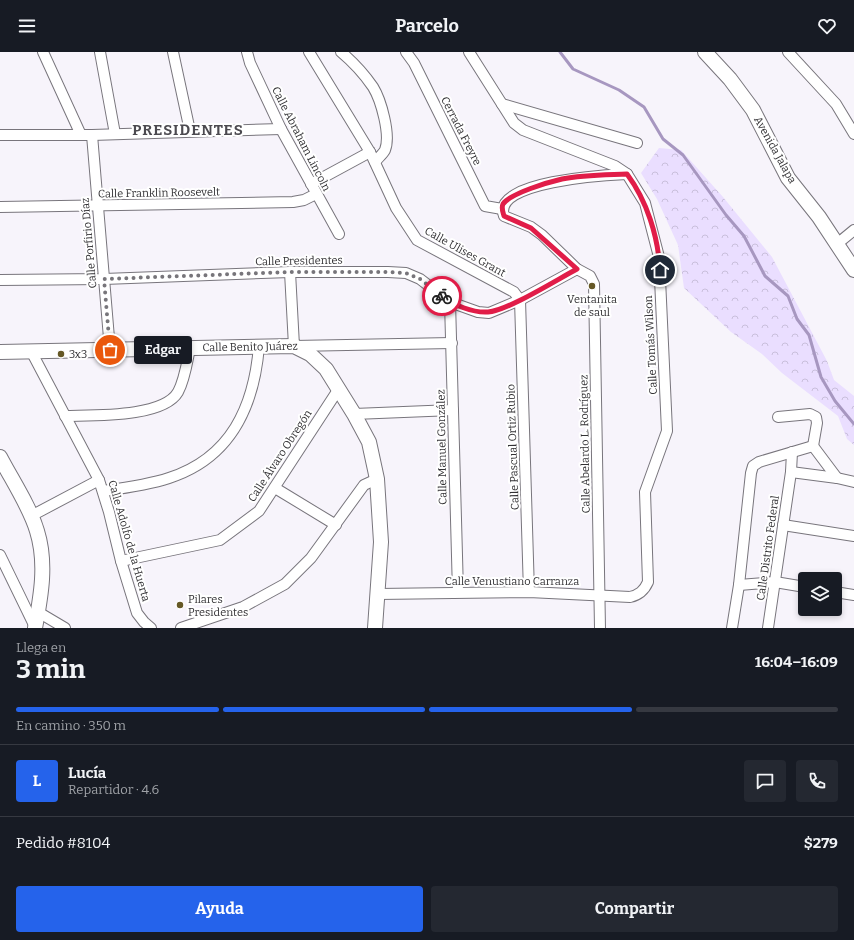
<!DOCTYPE html>
<html lang="es">
<meta charset="utf-8">
<style>
body{margin:0;font-family:Bitter,serif;background:#242831;color:#f1f3f6;height:100vh;display:flex;flex-direction:column;font-size:15px;white-space:nowrap}
*{box-sizing:border-box;margin:0}
p{font-size:13px;color:#9ea1a6}
.icon{flex:none;width:22px;height:22px;fill:none;stroke:currentColor;stroke-width:2;stroke-linecap:round;stroke-linejoin:round}
.map{position:relative;height:576px;overflow:hidden}
.sheet{display:flex;flex-direction:column;background:#171b24;flex:1}
.sheet>*{flex:none}
.controls{position:absolute;left:798px;top:520px;display:grid;gap:8px}
.controls a{display:grid;place-items:center;width:44px;height:44px;border-radius:4px;background:#171b24;box-shadow:0 2px 6px #0003;font-size:20px}
.pin{position:absolute;display:grid;place-items:center;width:34px;height:34px;color:#fff;margin:-17px;border:2px solid #fff;border-radius:50%;box-shadow:0 1px 4px #0007}
.courier{position:absolute;display:grid;place-items:center;width:40px;height:40px;margin:-20px;border:3px solid #e11d48;border-radius:50%;background:#fff;color:#222;box-shadow:0 1px 5px #0007}
.bubble{position:absolute;height:28px;border-radius:4px;background:#171b24;box-shadow:0 2px 6px #0003;font-size:13px;font-weight:700;line-height:28px;text-align:center}
.headline em{font-style:normal;font-weight:700}
.headline div{display:flex;flex-direction:column-reverse}
.headline{display:flex;align-items:center;justify-content:space-between;height:68px;padding:0 16px}
h1{font-size:26px;font-weight:700;line-height:30px}
.bar{display:grid;grid-template-columns:repeat(4,1fr);gap:6px 4px;align-content:center;height:48px;padding:0 16px}
.bar i{height:5px;border-radius:3px;background:#363941}
.bar .active{background:#2563eb}
.bar p{grid-column:span 4}
.line{display:flex;align-items:center;gap:10px;padding:0 16px;border-top:1px solid #363941}
.line div{flex:1}
.round{display:grid;place-items:center;flex:none;width:42px;height:42px;border-radius:4px;background:#242831}
.action{display:flex;gap:8px;margin-top:auto;padding:8px 16px}
.action a{flex:1;height:46px;border-radius:4px;background:#2563eb;color:#fff;font-size:16px;font-weight:700;line-height:46px;text-align:center}
.action a+a{background:#242831;color:#f1f3f6}
header{display:flex;justify-content:space-between;align-items:center;height:52px;padding:0 16px;background:#171b24;font-size:18px;font-weight:700}
.map>svg:first-child{display:block}
.forest{fill:url(#forest-crowns)}
.lines{fill:none;stroke-linecap:round;stroke-linejoin:round}
.stream{stroke:#a797c0;stroke-width:3}
.street-casing{stroke:#78757c;stroke-width:12}
.secondary-casing{stroke:#78757c;stroke-width:16}
.street{stroke:#fff;stroke-width:10}
.secondary{stroke:#fff;stroke-width:14}
.done{stroke:#77757a;stroke-width:4;stroke-dasharray:0 7.2}
.route{stroke:#e11d48;stroke-width:5}
.poi-dot{fill:#655825;stroke:#fff;stroke-width:1.5}
.labels{text-anchor:middle;dominant-baseline:central;stroke-width:4;stroke-linejoin:round;paint-order:stroke}
.street-label{font-size:11px;fill:#323134;stroke:#fff}
.poi-label{font-size:11px;fill:#323134;stroke:#fff;text-anchor:start}
.district-label{font-size:15px;font-weight:bold;letter-spacing:1px;fill:#4c4a50;stroke:#fff}
</style>
<header><svg class="icon" aria-label="menu" viewBox="0 0 24 24"><path d="M4 6h16M4 12h16M4 18h16"/></svg>Parcelo<svg class="icon" aria-label="heart" viewBox="0 0 24 24"><path d="M12 20l-8-8c-3-5 5-10 8-4 3-6 11-1 8 4z"/></svg></header>
<div class="map">
<svg width="854" height="576" viewBox="0 0 854 576">
<defs>
<pattern id="forest-crowns" width="20" height="18" patternUnits="userSpaceOnUse"><rect width="20" height="18" fill="#eadeff"/><path d="M2 6a3 3 0 1 1 6 0M12 15a3 3 0 1 1 6 0" fill="none" stroke="#c9bfdb"/></pattern>
</defs>
<rect width="100%" height="100%" fill="#f7f4fb"/>
<polygon class="forest" points="659,96 681,98 723,145 772,205 827,309 834,328 854,344 854,393 847,387 838,364 782,321 762,302 731,280 684,236 678,193 657,147 641,121"/>
<g class="lines">
<polyline class="stream" points="560,0 573,17 619,38 644,55 663,87 683,103 726,163 744,184 765,224 788,244 797,267 809,283 821,325 835,349 854,372"/>
<g class="street-casing">
<g id="street">
<polyline points="43,0 81,83"/>
<polyline points="100,0 115,82"/>
<polyline points="173,0 190,79"/>
<polyline points="247,0 250,11 281,77 339,182"/>
<polyline points="309,0 370,100 396,156 417,188 514,240 520,248 529,540"/>
<path d="M341,0C353,10 364,22 373,35C381,48 391,83 385,98C383,102 378,106 375,110"/>
<polyline points="406,0 414,11 485,154 502,157"/>
<polyline points="788,0 836,52 854,82"/>
<polyline points="502,52 637,91"/>
<polyline points="0,83 92,83 281,77"/>
<polyline points="92,83 110,298"/>
<polyline points="311,132 370,100"/>
<polyline points="0,155 293,150 304,148 316,142"/>
<polyline points="837,192 854,178"/>
<polyline points="290,220 294,294 452,291"/>
<polyline points="0,228 104,227 290,220 388,220 406,221 420,227 450,250 478,260 489,261 520,248 577,217"/>
<polyline points="450,250 458,540"/>
<polyline points="31,299 99,428 109,460 121,509 137,561 144,570 151,576"/>
<polyline points="354,362 453,358"/>
<path d="M65,364C92,363 163,366 178,340C185,327 187,310 190,296"/>
<polyline points="778,365 810,362 816,365 817,371 813,394"/>
<polyline points="813,394 837,426"/>
<polyline points="791,420 837,426 854,430"/>
<polyline points="275,436 336,473"/>
<path d="M103,439C125,436 148,433 169,426C231,406 254,355 259,294"/>
<polyline points="31,464 99,428"/>
<polyline points="783,473 854,484"/>
<polyline points="0,503 35,575"/>
<polyline points="121,509 220,488 259,459 338,338"/>
<polyline points="739,533 775,530 805,535"/>
<polyline points="835,540 854,543"/>
<path d="M378,542L529,540L630,545C639,543 644,539 648,530L645,440L667,379L659,205L645,151L627,122L615,114L523,78L514,71L469,0"/>
<polyline points="38,560 65,576"/>
<polyline points="181,576 243,555 285,532 311,506 364,433 377,427"/>
<path d="M600,576L594,232L590,224L577,217L542,183L531,175L504,164C491,129 606,123 627,122"/>
<polyline points="732,576 739,533 751,421 753,414 759,410 813,394"/>
<polyline points="768,576 791,420 792,400"/>
</g>
</g>
<g class="secondary-casing">
<g id="secondary">
<polyline points="705,0 730,27 753,58 788,126 819,165 854,218"/>
<polyline points="0,300 294,294 310,302 326,317 354,362 369,390 377,427 381,490 375,576"/>
<path d="M0,405C12,428 30,455 37,479C47,511 41,544 35,576"/>
</g>
</g>
<use href="#street" class="street"/>
<use href="#secondary" class="secondary"/>
</g>
<g class="lines">
<polyline class="done" points="110,298 104,227 290,220 388,220 406,221 420,227 442,244"/>
<path class="route" d="M442,244C453,253 473,261 488,260C507,259 558,227 577,217L531,176L504,164C503,160 501,156 503,152C511,141 549,130 562,127C583,123 605,123 627,122C647,149 658,184 660,218"/>
</g>
<g class="poi-dot">
<circle cx="592" cy="234" r="4"/>
<circle cx="61" cy="302" r="4"/>
<circle cx="180" cy="553" r="4"/>
</g>
<g class="labels">
<g class="street-label">
<text transform="translate(461 79) rotate(63)">Cerrada Freyre</text>
<text transform="translate(301 87) rotate(63)">Calle Abraham Lincoln</text>
<text transform="translate(775 98) rotate(61)">Avenida Jalapa</text>
<text transform="translate(159 141) rotate(-1)">Calle Franklin Roosevelt</text>
<text transform="translate(89 191) rotate(-95)">Calle Porfirio Díaz</text>
<text transform="translate(465 200) rotate(29)">Calle Ulises Grant</text>
<text transform="translate(299 209) rotate(-1)">Calle Presidentes</text>
<text transform="translate(651 293) rotate(-93)">Calle Tomás Wilson</text>
<text transform="translate(250 295) rotate(-1)">Calle Benito Juárez</text>
<text transform="translate(585 392) rotate(-91)">Calle Abelardo L. Rodríguez</text>
<text transform="translate(442 395) rotate(-91)">Calle Manuel González</text>
<text transform="translate(513 395) rotate(-92)">Calle Pascual Ortiz Rubio</text>
<text transform="translate(280 404) rotate(-57)">Calle Álvaro Obregón</text>
<text transform="translate(129 489) rotate(74)">Calle Adolfo de la Huerta</text>
<text transform="translate(768 496) rotate(-82)">Calle Distrito Federal</text>
<text x="512" y="529">Calle Venustiano Carranza</text>
</g>
<g class="poi-label">
<text x="592" y="247" text-anchor="middle">Ventanita<tspan x="592" dy="13">de saul</tspan></text>
<text x="69" y="302">3x3</text>
<text x="188" y="547">Pilares<tspan x="188" dy="13">Presidentes</tspan></text>
</g>
<g class="district-label">
<text x="188" y="78">PRESIDENTES</text>
</g>
</g>
</svg>
<div class="controls">
<a><svg class="icon" aria-label="layers" viewBox="0 0 24 24"><path d="M12 4l9 5-9 5-9-5zM3 14l9 5 9-5"/></svg></a>
</div>
<div class="pin" style="left:110px;top:298px;background:#ea580c"><svg class="icon" aria-label="bag" viewBox="0 0 24 24"><path d="M5 8h14l-1 12H6zM9 8a3 3 0 0 1 6 0"/></svg></div>
<div class="pin" style="left:660px;top:218px;background:#1f2937"><svg class="icon" aria-label="home" viewBox="0 0 24 24"><path d="M3 11l9-7 9 7M6 9v11h12V9"/></svg></div>
<div class="courier" style="left:442px;top:244px"><svg class="icon" aria-label="bike" viewBox="0 0 24 24"><circle cx="6" cy="16" r="4"/><circle cx="18" cy="16" r="4"/><path d="M6 16l4-8h5l3 8M10 8l3 8H6M13 5h3"/></svg></div>
<div class="bubble" style="left:134px;top:284px;width:58px">Edgar</div>
</div>
<section class="sheet">
<div class="headline"><div><h1>3 min</h1><p>Llega en</p></div><em>16:04–16:09</em></div>
<div class="bar"><i class="active"></i><i class="active"></i><i class="active"></i><i></i><p>En camino · 350 m</p></div>
<div class="line" style="height:72px"><b class="round" style="background:#2563eb;color:#fff">L</b><div><b>Lucía</b><p>Repartidor · 4.6</p></div><a class="round"><svg class="icon" aria-label="chat" viewBox="0 0 24 24"><path d="M4 5h16v11H9l-5 4z"/></svg></a><a class="round"><svg class="icon" aria-label="phone" viewBox="0 0 24 24"><path d="M5 4h4l2 5-3 2q2 4 5 5l2-3 5 2v4C11 20 4 13 5 4z"/></svg></a></div>
<div class="line" style="height:52px"><div>Pedido #8104</div><b>$279</b></div>
<div class="action"><a>Ayuda</a><a>Compartir</a></div>
</section>
